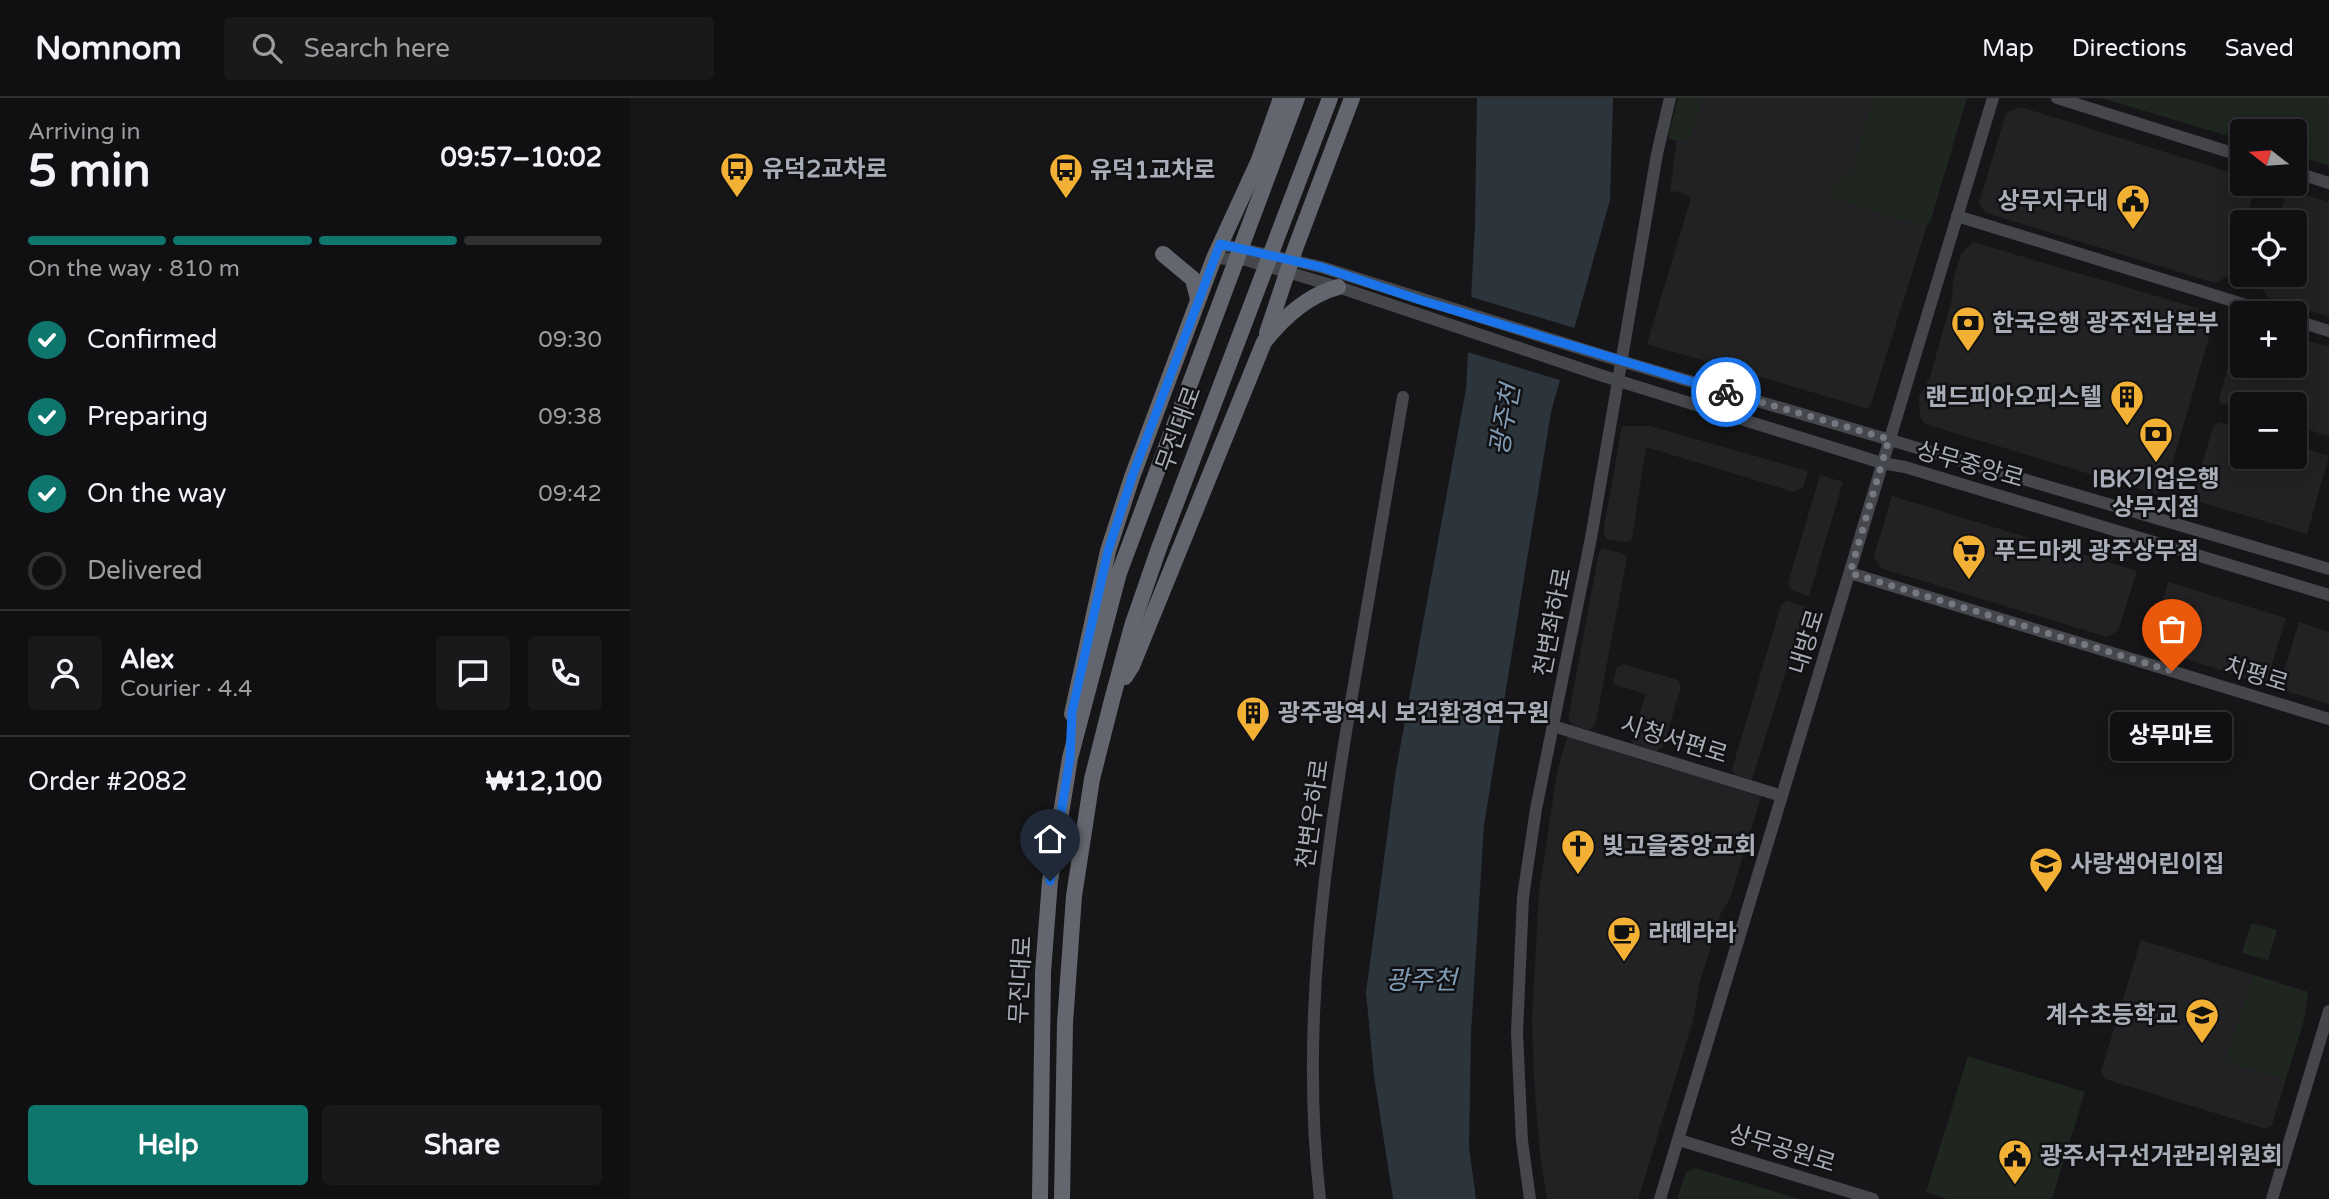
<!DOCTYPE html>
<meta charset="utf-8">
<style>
body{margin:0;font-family:"Varela Round","Noto Sans KR",sans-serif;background:#19191b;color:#f1f3f6;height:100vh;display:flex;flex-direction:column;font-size:26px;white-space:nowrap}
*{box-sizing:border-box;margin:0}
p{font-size:23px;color:#9c9d9f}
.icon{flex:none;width:38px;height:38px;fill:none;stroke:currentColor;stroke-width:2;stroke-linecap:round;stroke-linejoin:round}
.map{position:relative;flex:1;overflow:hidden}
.details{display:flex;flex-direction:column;background:#101012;width:630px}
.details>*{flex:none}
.needle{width:46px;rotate:287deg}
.controls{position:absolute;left:1600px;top:21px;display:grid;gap:14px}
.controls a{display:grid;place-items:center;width:77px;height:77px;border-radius:7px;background:#101012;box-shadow:0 4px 18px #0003,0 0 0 2px #303032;font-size:35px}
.pin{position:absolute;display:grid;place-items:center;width:60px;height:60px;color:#fff;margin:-72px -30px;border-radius:50% 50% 50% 0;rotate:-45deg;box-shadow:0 0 7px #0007}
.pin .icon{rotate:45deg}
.courier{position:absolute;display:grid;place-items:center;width:70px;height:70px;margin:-35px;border:5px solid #1a73e8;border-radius:50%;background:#fff;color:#222;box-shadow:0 2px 9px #0007}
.bubble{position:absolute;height:49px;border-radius:7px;background:#101012;box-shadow:0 4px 18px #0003,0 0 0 2px #303032;font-size:23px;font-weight:800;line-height:49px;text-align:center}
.summary em{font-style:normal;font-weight:800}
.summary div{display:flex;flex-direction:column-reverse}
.summary{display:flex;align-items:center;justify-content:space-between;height:119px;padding:0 28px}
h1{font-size:46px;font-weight:800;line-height:52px}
.bar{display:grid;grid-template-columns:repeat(4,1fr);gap:10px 7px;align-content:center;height:84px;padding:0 28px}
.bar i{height:9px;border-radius:5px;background:#303032}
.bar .current{background:#0f766e}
.bar p{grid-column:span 4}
.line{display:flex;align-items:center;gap:18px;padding:0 28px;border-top:2px solid #303032}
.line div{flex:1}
.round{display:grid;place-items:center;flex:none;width:74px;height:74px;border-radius:7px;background:#19191b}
ol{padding:0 28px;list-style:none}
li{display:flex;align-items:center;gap:21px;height:77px}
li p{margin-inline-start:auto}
li .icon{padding:7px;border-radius:50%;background:#0f766e;color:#fff;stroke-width:4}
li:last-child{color:#9c9d9f}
li i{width:38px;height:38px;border:4px solid #303032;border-radius:50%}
.primary-button{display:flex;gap:14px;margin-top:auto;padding:14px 28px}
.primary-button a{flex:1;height:80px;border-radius:7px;background:#0f766e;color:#fff;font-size:28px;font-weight:800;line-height:80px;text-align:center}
.primary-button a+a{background:#19191b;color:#f1f3f6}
header{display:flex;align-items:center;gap:42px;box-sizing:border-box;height:98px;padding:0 35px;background:#101012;border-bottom:2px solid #303032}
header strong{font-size:33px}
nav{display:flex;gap:38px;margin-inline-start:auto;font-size:24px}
.search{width:490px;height:63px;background:#19191b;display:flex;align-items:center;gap:18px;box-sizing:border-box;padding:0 24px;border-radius:7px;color:#9c9d9f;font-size:26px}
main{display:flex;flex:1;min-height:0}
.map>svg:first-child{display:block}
.built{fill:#222225}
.green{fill:#1e261f}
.water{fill:#2c353c}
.pier{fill:#161618}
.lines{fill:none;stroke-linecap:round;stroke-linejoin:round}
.secondary{stroke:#45474d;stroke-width:12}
.highway{stroke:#63666e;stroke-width:16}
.done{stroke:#757880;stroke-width:7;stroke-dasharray:0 12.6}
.route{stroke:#1a73e8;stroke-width:9}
.labels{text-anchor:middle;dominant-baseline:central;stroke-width:5;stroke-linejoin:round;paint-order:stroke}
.poi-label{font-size:24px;font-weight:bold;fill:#a8adb8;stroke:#111113;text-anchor:start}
.street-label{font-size:24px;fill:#a8adb8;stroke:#111113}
.water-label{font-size:26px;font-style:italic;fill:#7f9bb3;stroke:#111113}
</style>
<header>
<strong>Nomnom</strong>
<div class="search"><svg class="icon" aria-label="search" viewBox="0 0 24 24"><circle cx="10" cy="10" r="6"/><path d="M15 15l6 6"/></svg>Search here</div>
<nav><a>Map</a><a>Directions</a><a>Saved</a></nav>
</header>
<main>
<section class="details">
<div class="summary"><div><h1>5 min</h1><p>Arriving in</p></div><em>09:57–10:02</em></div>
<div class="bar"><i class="current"></i><i class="current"></i><i class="current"></i><i></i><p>On the way · 810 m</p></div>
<ol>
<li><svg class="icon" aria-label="check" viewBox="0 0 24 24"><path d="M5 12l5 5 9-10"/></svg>Confirmed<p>09:30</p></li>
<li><svg class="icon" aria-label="check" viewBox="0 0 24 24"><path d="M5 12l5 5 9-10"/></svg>Preparing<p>09:38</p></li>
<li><svg class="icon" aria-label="check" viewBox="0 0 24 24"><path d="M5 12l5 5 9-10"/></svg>On the way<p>09:42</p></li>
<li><i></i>Delivered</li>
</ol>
<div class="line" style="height:126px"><a class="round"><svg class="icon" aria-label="person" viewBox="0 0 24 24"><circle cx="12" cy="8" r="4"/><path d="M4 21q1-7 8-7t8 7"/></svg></a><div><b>Alex</b><p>Courier · 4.4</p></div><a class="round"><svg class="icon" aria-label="chat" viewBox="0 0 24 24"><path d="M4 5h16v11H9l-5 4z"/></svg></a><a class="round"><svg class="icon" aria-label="phone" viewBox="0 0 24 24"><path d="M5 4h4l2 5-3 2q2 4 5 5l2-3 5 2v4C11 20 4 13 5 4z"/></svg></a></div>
<div class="line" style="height:91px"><div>Order #2082</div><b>₩12,100</b></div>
<div class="primary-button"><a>Help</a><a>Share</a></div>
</section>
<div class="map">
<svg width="1699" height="1101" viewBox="0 0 1699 1101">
<rect width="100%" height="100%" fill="#161618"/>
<g class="built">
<polygon points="1074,0 1337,0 1240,309 1236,310 1017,246 1061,100 1050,94 1040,93 1047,42 1061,38"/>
<polygon points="1391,9 1612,78 1612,86 1622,86 1625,91 1615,124 1612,124 1612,134 1598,178 1585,185 1356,115 1349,105 1376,15"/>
<polygon points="1666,94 1699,104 1699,219 1637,199 1629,185 1631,177 1664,177 1664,124 1647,124 1655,100"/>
<polygon points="1343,144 1577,213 1583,225 1535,391 1526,396 1295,326 1290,319 1289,299 1300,279 1322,201 1323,183 1331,156"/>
<polygon points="1612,230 1612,268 1664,268 1664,239 1699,249 1699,338 1664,328 1664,306 1612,306 1612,312 1591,305 1589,300 1609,232"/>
<polygon points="1589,324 1612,331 1612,359 1664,359 1664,347 1699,358 1677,436 1564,402 1562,397 1584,327"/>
<polygon points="992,328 1020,328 1178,373 1173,390 1164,394 1016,349 1002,441 997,444 977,441 973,435"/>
<polygon points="1190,377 1213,384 1179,498 1161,492 1158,485"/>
<polygon points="1262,398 1507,473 1488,533 1477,539 1250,470 1244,458"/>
<polygon points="973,451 992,455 997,460 965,628 959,632 943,628 938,621 969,454"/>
<polygon points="1538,484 1656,520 1637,582 1631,585 1528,552 1522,538"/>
<polygon points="1158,503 1176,509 1122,682 1105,677 1102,671 1151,507"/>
<polygon points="1669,524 1699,534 1699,606 1653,592 1650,586"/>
<polygon points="994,566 1048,582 1051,589 1033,649 1027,653 1001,645 1016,596 983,586 987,569"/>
<polygon points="942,636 1132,696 1100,800 1091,815 1069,887 1063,923 1008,1101 917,1101 910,1055 904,983 902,921 909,793 927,675 937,639"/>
<polygon points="1511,842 1678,894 1674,922 1642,1027 1636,1031 1475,981 1471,973"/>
</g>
<g class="green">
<polygon points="1048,0 1074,0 1061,38 1055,44 1041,42 1038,38"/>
<path d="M1243,0H1337L1300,125L1293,128L1204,100L1198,88C1205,82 1216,82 1222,74Z"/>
<polygon points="1471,0 1699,0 1699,68 1664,57 1664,33 1612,33 1612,42"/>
<polygon points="1621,825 1647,832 1638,862 1612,855"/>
<polygon points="1624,877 1678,894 1674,922 1655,982 1596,963"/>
<polygon points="1338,958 1455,994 1422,1101 1317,1101 1296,1094"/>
<polygon points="1066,1070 1169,1101 1047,1101 1056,1074"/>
</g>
<polygon class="water" points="847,0 983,0 980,102 921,314 854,727 841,935 839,1049 846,1101 763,1101 744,978 736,894 766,672 836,291 845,127"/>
<polygon class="pier" points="838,198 948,231 933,283 834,253"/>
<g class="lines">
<g class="secondary">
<polyline points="1427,0 1612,58"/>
<polyline points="1664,74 1699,85"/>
<polyline points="1327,118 1642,215"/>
<polyline points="590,146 691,169 974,258 1699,471"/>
<polyline points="584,160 616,162 708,189 970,277 1252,365 1275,369 1699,497"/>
<polyline points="1664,222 1699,233"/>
<polyline points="1220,475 1699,621"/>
<polyline points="923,628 1152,698"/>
<polyline points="1049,1042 1243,1101"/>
<path d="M690,1101C670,929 695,756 724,586C740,490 757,395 773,299"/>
<polyline points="900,1101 892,1043 887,935 893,799 906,711 961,440 1027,56 1040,0"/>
<polyline points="1030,1101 1363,0"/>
<polyline points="1642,1101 1699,913"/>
</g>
<g class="highway">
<polyline points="533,156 563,181 568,201"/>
<polyline points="637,235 665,151 722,0"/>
<path d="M495,579L502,568L634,244C653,220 679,197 708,189"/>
<polyline points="442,616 478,453 502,379 584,160 629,62 651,0"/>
<polyline points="410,1101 413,874 420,783 440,660 489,475 667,0"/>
<polyline points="432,1101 435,925 444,798 462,681 482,602 502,528 529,450 700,0"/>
</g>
</g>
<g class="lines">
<polyline class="done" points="1096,294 1259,341 1220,475 1542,573"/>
<polyline class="route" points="420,783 440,660 442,614 478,453 502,379 590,146 691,169 790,202 1096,294"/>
</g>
<defs>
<g id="bus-pin" transform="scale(1.75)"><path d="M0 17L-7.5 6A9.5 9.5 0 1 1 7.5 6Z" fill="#f2b134" stroke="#111113"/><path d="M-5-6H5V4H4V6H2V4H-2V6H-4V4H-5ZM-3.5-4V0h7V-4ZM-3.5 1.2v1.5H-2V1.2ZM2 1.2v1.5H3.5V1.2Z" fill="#111"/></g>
<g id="civic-pin" transform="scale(1.75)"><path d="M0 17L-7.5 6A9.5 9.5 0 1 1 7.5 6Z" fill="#f2b134" stroke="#111113"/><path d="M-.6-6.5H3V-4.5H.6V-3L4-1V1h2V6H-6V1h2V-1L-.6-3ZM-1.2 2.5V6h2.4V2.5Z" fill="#111"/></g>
<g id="bank-pin" transform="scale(1.75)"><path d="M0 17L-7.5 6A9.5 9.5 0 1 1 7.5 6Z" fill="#f2b134" stroke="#111113"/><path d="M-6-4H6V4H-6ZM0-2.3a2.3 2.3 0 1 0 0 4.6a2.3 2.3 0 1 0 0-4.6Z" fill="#111"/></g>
<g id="building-pin" transform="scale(1.75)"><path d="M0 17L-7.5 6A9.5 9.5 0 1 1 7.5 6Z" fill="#f2b134" stroke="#111113"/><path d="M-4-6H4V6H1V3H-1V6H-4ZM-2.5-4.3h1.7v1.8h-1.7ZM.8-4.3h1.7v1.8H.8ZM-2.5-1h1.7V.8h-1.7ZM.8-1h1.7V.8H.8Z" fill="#111"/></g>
<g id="supermarket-pin" transform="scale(1.75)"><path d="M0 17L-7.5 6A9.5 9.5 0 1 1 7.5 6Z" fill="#f2b134" stroke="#111113"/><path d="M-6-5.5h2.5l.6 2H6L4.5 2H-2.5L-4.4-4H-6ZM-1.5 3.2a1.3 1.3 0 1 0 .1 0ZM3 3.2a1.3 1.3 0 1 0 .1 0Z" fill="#111"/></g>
<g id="church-pin" transform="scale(1.75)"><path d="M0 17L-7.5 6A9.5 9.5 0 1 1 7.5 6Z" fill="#f2b134" stroke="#111113"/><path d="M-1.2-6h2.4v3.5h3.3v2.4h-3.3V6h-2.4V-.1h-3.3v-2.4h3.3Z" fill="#111"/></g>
<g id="school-pin" transform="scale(1.75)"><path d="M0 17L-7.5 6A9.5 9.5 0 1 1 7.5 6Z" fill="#f2b134" stroke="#111113"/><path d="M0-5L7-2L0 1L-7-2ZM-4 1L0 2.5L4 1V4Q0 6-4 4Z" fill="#111"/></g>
<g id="cafe-pin" transform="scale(1.75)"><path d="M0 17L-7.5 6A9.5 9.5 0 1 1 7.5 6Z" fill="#f2b134" stroke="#111113"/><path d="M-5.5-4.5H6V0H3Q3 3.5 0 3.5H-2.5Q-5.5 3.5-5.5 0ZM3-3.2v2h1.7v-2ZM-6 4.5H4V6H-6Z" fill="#111"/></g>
</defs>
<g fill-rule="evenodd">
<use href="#bus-pin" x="107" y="71"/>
<use href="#bus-pin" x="436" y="72"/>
<use href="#civic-pin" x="1503" y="103"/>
<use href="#bank-pin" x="1338" y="225"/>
<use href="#building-pin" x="1497" y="299"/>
<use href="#bank-pin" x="1526" y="336"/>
<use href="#supermarket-pin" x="1339" y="453"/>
<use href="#building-pin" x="623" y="615"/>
<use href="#church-pin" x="948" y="748"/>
<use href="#school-pin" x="1416" y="766"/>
<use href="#cafe-pin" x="994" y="835"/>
<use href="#school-pin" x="1572" y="917"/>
<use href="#civic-pin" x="1385" y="1058"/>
</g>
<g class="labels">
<g class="poi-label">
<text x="132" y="71">유덕2교차로</text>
<text x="460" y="72">유덕1교차로</text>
<text x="1478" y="103" text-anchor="end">상무지구대</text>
<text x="1362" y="225">한국은행 광주전남본부</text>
<text x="1472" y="299" text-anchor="end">랜드피아오피스텔</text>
<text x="1526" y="381" text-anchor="middle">IBK기업은행<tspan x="1526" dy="28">상무지점</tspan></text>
<text x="1364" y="453">푸드마켓 광주상무점</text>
<text x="648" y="615">광주광역시 보건환경연구원</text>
<text x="972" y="748">빛고을중앙교회</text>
<text x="1440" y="766">사랑샘어린이집</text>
<text x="1018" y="835">라떼라라</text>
<text x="1548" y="917" text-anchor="end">계수초등학교</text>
<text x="1410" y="1058">광주서구선거관리위원회</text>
</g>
<g class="street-label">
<text transform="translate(549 331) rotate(-70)">무진대로</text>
<text transform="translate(1340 367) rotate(16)">상무중앙로</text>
<text transform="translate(923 524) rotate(-79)">천변좌하로</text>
<text transform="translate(1177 544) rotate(-73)">내방로</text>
<text transform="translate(1626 577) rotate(17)">치평로</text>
<text transform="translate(1044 642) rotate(17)">시청서편로</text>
<text transform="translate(683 716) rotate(-82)">천변우하로</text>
<text transform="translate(391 882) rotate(-87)">무진대로</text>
<text transform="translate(1152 1051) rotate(17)">상무공원로</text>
</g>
<g class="water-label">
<text transform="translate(875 322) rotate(-80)">광주천</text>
<text x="791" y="882">광주천</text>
</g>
</g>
</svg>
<div class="controls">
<a><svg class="needle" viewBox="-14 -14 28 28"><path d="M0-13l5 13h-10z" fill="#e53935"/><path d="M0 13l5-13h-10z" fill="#9c9d9f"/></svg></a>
<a><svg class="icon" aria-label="locate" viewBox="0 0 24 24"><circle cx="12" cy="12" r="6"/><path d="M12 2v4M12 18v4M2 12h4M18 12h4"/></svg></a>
<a>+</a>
<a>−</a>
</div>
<div class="pin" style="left:1542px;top:573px;background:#ea580c"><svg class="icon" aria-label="bag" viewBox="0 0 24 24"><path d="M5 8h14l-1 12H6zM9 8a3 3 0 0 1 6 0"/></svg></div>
<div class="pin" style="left:420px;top:783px;background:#1f2937"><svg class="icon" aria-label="home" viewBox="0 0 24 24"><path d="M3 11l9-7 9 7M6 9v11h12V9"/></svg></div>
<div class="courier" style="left:1096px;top:294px"><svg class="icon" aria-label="bike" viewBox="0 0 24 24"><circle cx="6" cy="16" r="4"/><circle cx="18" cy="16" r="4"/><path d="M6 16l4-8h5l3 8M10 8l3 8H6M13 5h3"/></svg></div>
<div class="bubble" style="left:1480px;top:614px;width:122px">상무마트</div>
</div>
</main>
